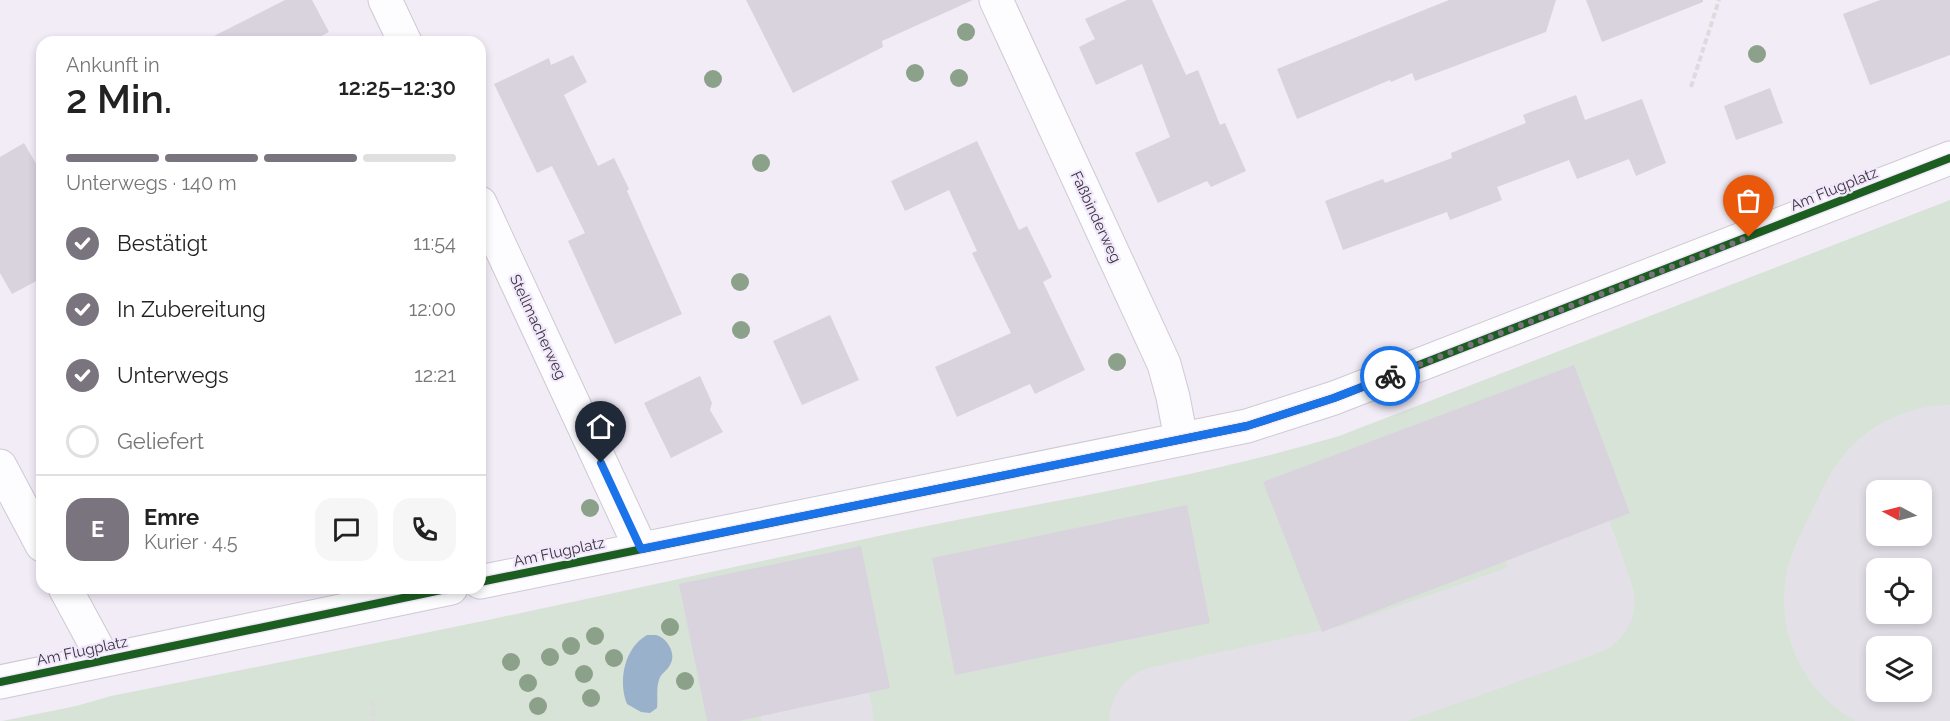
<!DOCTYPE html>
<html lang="de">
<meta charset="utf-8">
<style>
body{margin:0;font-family:Raleway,sans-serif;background:#f6f6f6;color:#222;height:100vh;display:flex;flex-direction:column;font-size:22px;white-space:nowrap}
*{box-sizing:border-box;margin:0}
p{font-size:20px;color:#767676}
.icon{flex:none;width:33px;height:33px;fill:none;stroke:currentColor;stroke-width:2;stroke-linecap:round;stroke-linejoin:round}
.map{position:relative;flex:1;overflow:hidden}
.sheet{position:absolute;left:36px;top:36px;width:450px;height:558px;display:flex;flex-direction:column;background:#fff;border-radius:18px;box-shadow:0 3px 9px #0003}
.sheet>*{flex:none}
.needle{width:39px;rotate:277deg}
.buttons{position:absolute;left:1866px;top:480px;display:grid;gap:12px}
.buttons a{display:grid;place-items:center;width:66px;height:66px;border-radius:12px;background:#fff;box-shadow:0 3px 9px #0003;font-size:30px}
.pin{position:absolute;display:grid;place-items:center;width:51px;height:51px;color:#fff;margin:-62px -26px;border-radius:50% 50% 50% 0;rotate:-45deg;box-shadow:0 0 6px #0007}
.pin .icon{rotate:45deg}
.courier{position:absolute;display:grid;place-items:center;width:60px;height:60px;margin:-30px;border:4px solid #1a73e8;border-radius:50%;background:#fff;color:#222;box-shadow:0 2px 8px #0007}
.headline em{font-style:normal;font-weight:600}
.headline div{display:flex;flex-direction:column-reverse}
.headline{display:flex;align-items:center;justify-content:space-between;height:102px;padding:0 30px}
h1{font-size:39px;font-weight:600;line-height:45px}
.bar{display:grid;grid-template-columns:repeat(4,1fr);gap:9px 6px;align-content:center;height:72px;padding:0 30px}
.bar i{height:8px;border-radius:4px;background:#e0e0e0}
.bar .selected{background:#79747e}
.bar p{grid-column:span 4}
.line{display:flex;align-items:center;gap:15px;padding:0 30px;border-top:2px solid #e0e0e0}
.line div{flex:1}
.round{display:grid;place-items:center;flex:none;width:63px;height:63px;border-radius:18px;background:#f6f6f6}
ol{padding:0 30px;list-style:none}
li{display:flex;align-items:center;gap:18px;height:66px}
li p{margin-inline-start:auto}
li .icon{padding:6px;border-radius:50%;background:#79747e;color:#fff;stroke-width:4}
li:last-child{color:#767676}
li i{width:33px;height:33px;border:3px solid #e0e0e0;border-radius:50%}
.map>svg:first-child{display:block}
.green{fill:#d8e3d8;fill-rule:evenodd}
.water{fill:#9ab1cc}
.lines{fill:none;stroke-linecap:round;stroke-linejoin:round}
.taxiway{stroke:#e4e0e8;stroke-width:111}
.runway{stroke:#e4e0e8;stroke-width:276}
.building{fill:#d8d3dd}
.street-casing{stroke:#cfc9d3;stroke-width:35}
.path{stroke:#dddbde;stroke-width:4;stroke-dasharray:6 3;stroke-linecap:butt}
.street{stroke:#fdfcfe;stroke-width:33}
.cycleway-casing{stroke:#f2e8fc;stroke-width:11}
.cycleway{stroke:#1b5e20;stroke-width:8}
.tree{fill:#8ca189}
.done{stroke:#79747e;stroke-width:6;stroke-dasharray:0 10.8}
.route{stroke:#1a73e8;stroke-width:8}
.labels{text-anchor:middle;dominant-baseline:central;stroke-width:4.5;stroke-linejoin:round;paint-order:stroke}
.street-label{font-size:15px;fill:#38333d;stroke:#f2e8fc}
</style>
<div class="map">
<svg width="1950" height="721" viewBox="0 0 1950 721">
<rect width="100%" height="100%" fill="#f2ecf7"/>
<path class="green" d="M1950,200V721H2L76,706L111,696C237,671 362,646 488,620C620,592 751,563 883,535C1035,503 1190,480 1339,436ZM1876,490H1922V536H1876ZM1876,568H1922V614H1876ZM1876,646H1922V692H1876Z"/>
<path class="water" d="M647,635C650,635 653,635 656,635C668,638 677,655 670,665C667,671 661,673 659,680C656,688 658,699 657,708L650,713L641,712L627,704C618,681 624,648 647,635Z"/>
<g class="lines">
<g class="taxiway">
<polyline points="815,705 818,721"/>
<polyline points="1165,721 1359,679 1579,601 1558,542"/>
</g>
<polyline class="runway" points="1922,600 1950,543"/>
</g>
<g class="building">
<polygon points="285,0 312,0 329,32 310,42 202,42"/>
<polygon points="746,0 973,0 882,41 883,47 793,93"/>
<polygon points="1127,0 1152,0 1186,75 1198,70 1220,125 1225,123 1246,171 1211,187 1207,181 1158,203 1135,153 1170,137 1142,64 1096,85 1079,47 1095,39 1085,19"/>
<polygon points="1449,0 1556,0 1546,32 1415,81 1412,73 1391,82 1390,80 1297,119 1277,69"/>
<polygon points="1586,0 1703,0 1703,2 1602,42"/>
<polygon points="1880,0 1950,0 1950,55 1870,85 1843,14"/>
<polygon points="573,55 587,82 564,95 598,166 614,158 629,189 627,191 682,314 615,344 568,241 585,233 552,166 537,173 494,84 549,58 551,65"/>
<polygon points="1770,88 1783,123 1736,140 1724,106"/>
<polygon points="1576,95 1585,120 1642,99 1666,163 1636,176 1629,159 1577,179 1569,160 1497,187 1502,200 1450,220 1447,212 1343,250 1325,201 1383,179 1385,183 1452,158 1451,153 1526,123 1523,115"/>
<polygon points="977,141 1019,230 1027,226 1052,277 1043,282 1085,370 1035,394 1030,384 957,417 935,367 1011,333 972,253 977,251 949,190 905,211 891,181"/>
<polygon points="24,143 42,174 42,278 12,294 0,273 0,157"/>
<polygon points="830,315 859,380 802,405 773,341"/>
<polygon points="1574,365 1630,513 1322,632 1263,482"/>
<polygon points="700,376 712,403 710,410 723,432 671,458 644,403"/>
<polygon points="1187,505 1210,623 955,675 932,558"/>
<polygon points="861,546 890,688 739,721 707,721 679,584"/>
</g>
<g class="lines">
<g class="street-casing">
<g id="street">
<polyline points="385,0 405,42"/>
<polyline points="996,0 1164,364 1173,397 1181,439"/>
<polyline points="480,203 641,549"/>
<polyline points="0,466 42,545"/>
<polyline points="480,582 1247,426 1334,398 1950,158"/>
<polyline points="65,588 104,660"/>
<polyline points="0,682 451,588"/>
</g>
</g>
<g class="path">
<polyline points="1691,87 1719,0"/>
<polyline points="373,701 373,721"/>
</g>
<use href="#street" class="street"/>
<g class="cycleway-casing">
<g id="cycleway">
<polyline points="480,582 1247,426 1334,398 1950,158"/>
<polyline points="0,682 451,588"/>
</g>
</g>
<use href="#cycleway" class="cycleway"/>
</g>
<g class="tree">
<circle cx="966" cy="32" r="9"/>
<circle cx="1757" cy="54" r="9"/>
<circle cx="915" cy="73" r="9"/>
<circle cx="959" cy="78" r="9"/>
<circle cx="713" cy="79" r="9"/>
<circle cx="761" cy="163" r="9"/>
<circle cx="740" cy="282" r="9"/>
<circle cx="741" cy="330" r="9"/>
<circle cx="1117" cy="362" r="9"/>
<circle cx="590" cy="508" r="9"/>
<circle cx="670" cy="627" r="9"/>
<circle cx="595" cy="636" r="9"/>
<circle cx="571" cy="646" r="9"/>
<circle cx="550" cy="657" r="9"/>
<circle cx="614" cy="658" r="9"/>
<circle cx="511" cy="662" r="9"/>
<circle cx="584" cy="674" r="9"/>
<circle cx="685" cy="681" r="9"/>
<circle cx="528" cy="683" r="9"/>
<circle cx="591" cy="698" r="9"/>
<circle cx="538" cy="706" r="9"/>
</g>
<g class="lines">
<polyline class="done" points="1390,376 1749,237"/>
<polyline class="route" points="601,463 641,549 1247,426 1334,398 1390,376"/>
</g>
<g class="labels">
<g class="street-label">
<text transform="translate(1834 189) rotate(-22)">Am Flugplatz</text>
<text transform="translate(1096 217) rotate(65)">Faßbinderweg</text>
<text transform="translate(538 327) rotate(65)">Stellmacherweg</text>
<text transform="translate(559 552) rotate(-12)">Am Flugplatz</text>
<text transform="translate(82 651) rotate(-12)">Am Flugplatz</text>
</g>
</g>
</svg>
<div class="buttons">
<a><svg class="needle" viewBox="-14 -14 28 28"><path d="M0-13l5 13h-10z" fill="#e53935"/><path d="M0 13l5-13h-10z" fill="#767676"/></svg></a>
<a><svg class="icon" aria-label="locate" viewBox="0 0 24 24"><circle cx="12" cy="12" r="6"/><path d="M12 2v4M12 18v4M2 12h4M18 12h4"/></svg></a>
<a><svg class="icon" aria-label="layers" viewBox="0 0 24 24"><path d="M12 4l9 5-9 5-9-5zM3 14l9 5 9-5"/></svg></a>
</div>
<div class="pin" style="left:1749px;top:237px;background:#ea580c"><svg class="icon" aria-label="bag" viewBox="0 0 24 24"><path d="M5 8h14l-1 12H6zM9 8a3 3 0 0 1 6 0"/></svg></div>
<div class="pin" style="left:601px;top:463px;background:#1f2937"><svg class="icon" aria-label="home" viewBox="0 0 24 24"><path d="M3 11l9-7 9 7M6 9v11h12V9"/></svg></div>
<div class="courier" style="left:1390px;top:376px"><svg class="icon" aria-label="bike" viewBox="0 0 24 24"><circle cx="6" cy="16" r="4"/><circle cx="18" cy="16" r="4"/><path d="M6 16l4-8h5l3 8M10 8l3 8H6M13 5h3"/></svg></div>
<section class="sheet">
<div class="headline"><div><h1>2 Min.</h1><p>Ankunft in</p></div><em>12:25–12:30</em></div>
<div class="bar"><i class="selected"></i><i class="selected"></i><i class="selected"></i><i></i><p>Unterwegs · 140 m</p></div>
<ol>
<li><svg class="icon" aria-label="check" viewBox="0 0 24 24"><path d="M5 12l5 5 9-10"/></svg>Bestätigt<p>11:54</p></li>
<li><svg class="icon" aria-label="check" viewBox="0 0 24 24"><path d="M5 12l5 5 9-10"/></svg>In Zubereitung<p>12:00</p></li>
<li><svg class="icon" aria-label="check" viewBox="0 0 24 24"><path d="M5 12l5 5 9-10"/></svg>Unterwegs<p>12:21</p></li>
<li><i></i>Geliefert</li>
</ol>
<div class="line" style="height:108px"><b class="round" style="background:#79747e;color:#fff">E</b><div><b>Emre</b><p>Kurier · 4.5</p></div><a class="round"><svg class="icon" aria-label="chat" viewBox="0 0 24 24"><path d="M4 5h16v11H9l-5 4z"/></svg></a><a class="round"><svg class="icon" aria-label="phone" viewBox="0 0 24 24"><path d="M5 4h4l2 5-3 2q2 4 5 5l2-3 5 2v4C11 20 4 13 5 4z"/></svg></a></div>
</section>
</div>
